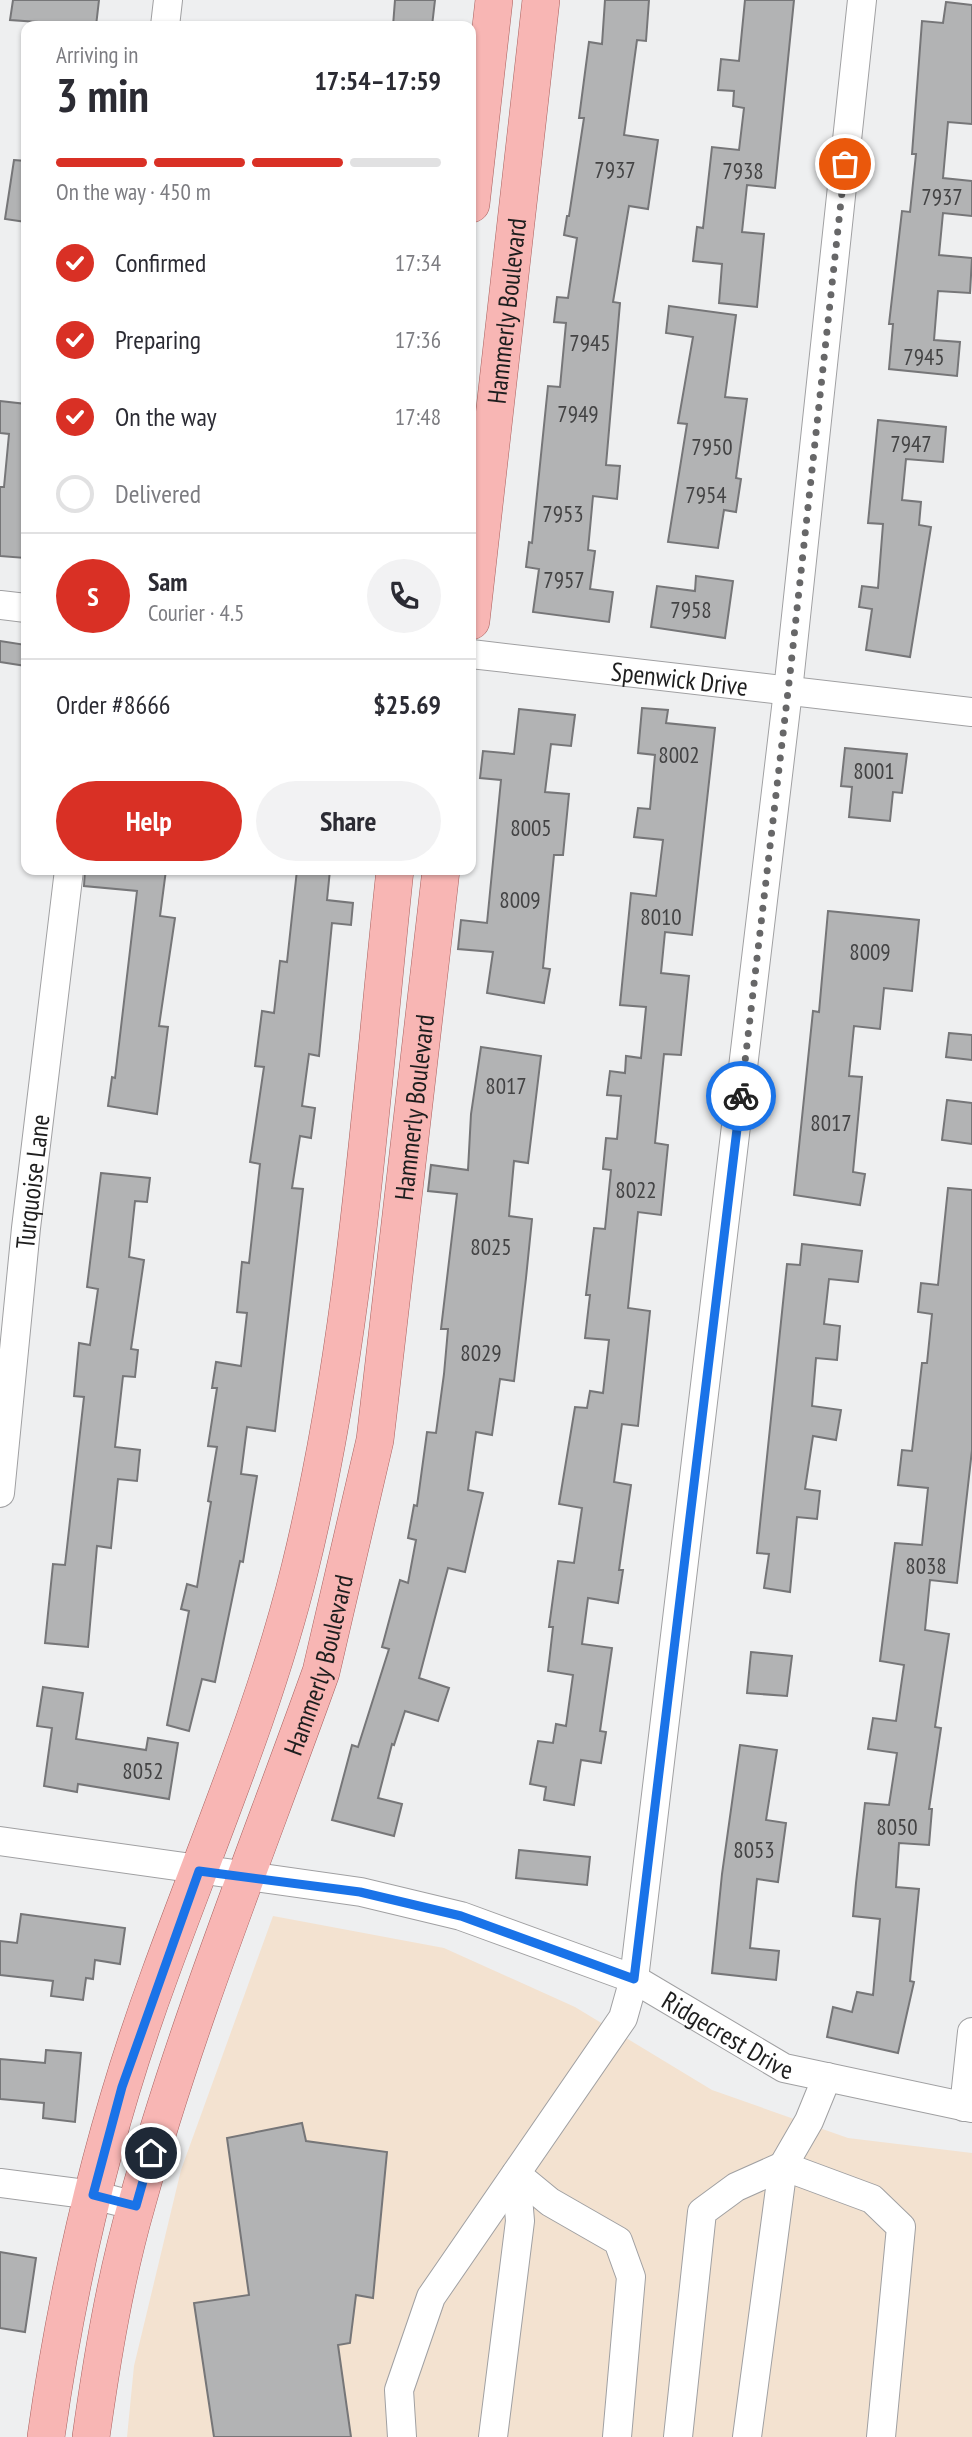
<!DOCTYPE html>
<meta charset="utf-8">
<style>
body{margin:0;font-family:"PT Sans Narrow",sans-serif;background:#f2f2f3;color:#2b2b33;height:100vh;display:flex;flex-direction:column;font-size:26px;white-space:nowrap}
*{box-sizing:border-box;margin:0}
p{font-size:23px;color:#7c7c81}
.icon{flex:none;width:38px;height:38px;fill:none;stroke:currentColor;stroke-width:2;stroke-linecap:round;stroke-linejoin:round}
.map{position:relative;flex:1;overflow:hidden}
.sheet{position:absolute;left:21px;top:21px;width:455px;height:854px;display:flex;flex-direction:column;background:#fff;border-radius:14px;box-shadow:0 2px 5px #0004}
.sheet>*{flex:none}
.pin{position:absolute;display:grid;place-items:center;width:60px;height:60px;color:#fff;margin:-30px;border:4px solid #fff;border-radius:50%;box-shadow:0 2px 7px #0007}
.courier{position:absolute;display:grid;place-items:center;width:70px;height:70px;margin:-35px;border:5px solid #1a73e8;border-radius:50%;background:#fff;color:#222;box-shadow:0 2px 9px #0007}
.headline em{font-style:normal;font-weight:600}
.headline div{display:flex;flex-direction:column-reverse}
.headline{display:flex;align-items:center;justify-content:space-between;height:119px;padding:0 35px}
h1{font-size:46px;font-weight:600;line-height:52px}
.bar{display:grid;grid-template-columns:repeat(4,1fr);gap:10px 7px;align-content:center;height:84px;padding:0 35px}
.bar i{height:9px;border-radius:5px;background:#e1e1e2}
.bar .active{background:#d93025}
.bar p{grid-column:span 4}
.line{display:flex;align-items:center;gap:18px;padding:0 35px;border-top:2px solid #e1e1e2}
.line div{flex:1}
.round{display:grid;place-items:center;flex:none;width:74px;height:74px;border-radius:37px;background:#f2f2f3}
ol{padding:0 35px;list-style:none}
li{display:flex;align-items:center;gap:21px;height:77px}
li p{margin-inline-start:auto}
li .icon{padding:7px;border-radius:50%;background:#d93025;color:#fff;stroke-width:4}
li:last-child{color:#7c7c81}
li i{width:38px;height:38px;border:4px solid #e1e1e2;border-radius:50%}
.button{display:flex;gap:14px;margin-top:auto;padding:14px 35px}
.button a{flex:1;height:80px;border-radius:42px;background:#d93025;color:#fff;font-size:28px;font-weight:600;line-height:80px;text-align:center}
.button a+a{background:#f2f2f3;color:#2b2b33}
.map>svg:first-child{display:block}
.education{fill:#f3e2d0}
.building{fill:#b2b3b4;stroke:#767678;stroke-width:2}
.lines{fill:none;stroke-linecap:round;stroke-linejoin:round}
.minor-casing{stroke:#a0a0a2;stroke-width:30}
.major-casing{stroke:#a9615f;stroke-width:38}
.minor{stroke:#fff;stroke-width:28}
.major{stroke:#f8b6b4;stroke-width:37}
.done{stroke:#676768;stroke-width:7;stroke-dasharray:0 12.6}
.route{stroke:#1a73e8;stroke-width:9}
.labels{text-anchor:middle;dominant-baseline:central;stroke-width:6;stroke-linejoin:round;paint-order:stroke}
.number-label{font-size:23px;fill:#434344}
.street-label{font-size:26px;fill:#1e1e1e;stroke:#eeeff0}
</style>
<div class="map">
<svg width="972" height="2437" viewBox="0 0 972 2437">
<rect width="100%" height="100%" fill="#eeeff0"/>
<polygon class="education" points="273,1916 444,1948 575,2007 712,2090 848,2138 972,2153 972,2437 127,2437 134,2366 181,2170"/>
<g class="building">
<polygon points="13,0 99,0 96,26 10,20"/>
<polygon points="395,0 435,0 432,26 393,26"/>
<polygon points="605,0 649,0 646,41 637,40 624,135 658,140 648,209 629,206 613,302 620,303 606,465 620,466 617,499 593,496 588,550 595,551 590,589 613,592 609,622 533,612 539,569 526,567 529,542 532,543 548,386 560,387 566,323 554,322 557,297 568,298 577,238 564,235 567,216 569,216 584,118 579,118 589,42 602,44"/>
<polygon points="745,0 794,0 775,188 747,185 742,232 764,234 757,307 719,303 722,264 693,261 697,227 703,228 712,147 739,150 744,108 733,106 734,91 718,90 721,59 739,61"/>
<polygon points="946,2 972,5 972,124 948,122 943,178 972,181 972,216 943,213 939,255 972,258 970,293 938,291 934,340 960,342 957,376 889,369 893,324 889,324 902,211 910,212 916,154 912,154 922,21 943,23"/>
<polygon points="14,160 26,161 26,222 5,219"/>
<polygon points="669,306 736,315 725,397 747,399 736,478 741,479 736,512 724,510 718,548 668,542 687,424 678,423 693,337 666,333"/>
<polygon points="0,401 26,404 25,558 0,556 0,487 4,487 9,434 0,433"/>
<polygon points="878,420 946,427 943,462 906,459 902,500 921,502 919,525 931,527 910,657 866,650 872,609 859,607 862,586 878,588 883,524 868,523"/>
<polygon points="696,576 733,581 725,638 651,627 657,586 695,591"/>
<polygon points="0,641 26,645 26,666 0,662"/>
<polygon points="642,708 668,710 666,723 715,728 692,935 665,932 661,973 689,976 681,1055 664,1054 655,1143 668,1145 661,1215 638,1212 628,1308 650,1311 638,1426 622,1424 614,1482 631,1485 619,1570 623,1570 618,1603 588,1598 582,1644 612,1648 600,1731 606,1732 601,1763 581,1760 574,1805 544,1800 546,1787 530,1784 538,1741 553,1743 556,1724 566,1726 573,1675 548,1671 553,1627 549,1627 558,1561 574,1563 582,1508 559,1504 575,1407 587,1408 590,1391 603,1393 609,1340 585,1338 590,1295 586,1295 594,1228 605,1229 611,1170 603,1169 606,1138 617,1139 621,1096 607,1095 610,1071 625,1073 626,1056 641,1058 646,1007 620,1005 631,893 656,896 663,840 634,837 638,808 650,809 655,755 638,753"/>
<polygon points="519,709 575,715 571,746 551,744 545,792 569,794 563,855 554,855 543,968 550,969 544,1003 487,993 493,952 458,949 461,920 487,923 501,780 480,778 483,751 514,754"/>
<polygon points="845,748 907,754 902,793 893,792 890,821 849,817 852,787 841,786"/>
<polygon points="85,870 166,870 160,916 175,918 159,1026 168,1027 157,1114 108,1106 112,1077 115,1078 137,891 84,886"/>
<polygon points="297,870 330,870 327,900 353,903 351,925 332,923 319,1056 309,1054 302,1106 315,1108 311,1138 300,1136 292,1188 303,1189 275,1431 247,1427 241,1474 257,1476 243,1562 240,1561 215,1682 202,1679 189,1731 167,1725 189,1611 181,1609 187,1584 197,1587 211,1502 208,1501 217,1447 208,1446 217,1388 212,1388 216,1362 241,1366 247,1313 237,1312 242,1262 249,1263 260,1164 250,1162 264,1067 255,1066 262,1011 274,1013 280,961 287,962"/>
<polygon points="828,911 919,920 912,991 884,988 880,1029 854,1026 849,1076 862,1077 853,1172 865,1174 860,1205 794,1195 813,1011 819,1012"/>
<polygon points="949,1033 972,1035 972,1060 946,1057"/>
<polygon points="481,1047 541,1056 528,1163 514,1161 509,1216 532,1219 526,1278 514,1381 500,1379 492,1435 476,1432 468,1490 483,1493 465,1572 448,1568 419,1678 449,1688 438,1721 405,1711 394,1745 392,1744 378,1798 402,1804 394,1836 332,1820 352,1745 358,1747 389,1649 382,1647 400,1580 408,1583 416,1540 408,1538 414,1505 417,1506 427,1432 436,1433 444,1374 448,1329 441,1329 457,1194 428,1191 431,1165 468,1170 471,1114"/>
<polygon points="947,1100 972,1103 972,1144 942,1140"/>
<polygon points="101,1173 150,1178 147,1202 135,1201 129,1257 144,1260 131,1349 138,1350 135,1377 123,1376 115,1447 140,1450 137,1481 118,1479 111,1548 97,1546 88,1647 45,1643 53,1564 65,1565 84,1397 74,1396 79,1343 90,1345 98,1289 87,1287"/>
<polygon points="948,1188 972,1190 972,1450 957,1583 930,1580 925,1630 949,1634 935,1727 941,1728 929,1809 932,1809 929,1845 899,1843 896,1887 919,1889 910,1981 914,1982 898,2053 827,2037 833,2007 852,2012 857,1992 873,1995 880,1919 853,1916 856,1883 865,1803 889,1805 897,1753 868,1749 873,1718 896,1721 904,1665 880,1661 895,1543 922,1545 928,1488 898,1485 902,1450 912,1451 922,1363 927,1363 932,1314 918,1312 921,1283 938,1285"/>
<polygon points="802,1244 862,1251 858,1282 829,1279 824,1324 840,1326 837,1360 816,1358 812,1406 841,1410 836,1440 813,1436 805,1489 820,1491 817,1519 797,1517 790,1592 764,1588 769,1554 757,1553 787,1264 800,1265"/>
<polygon points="751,1652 792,1656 787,1696 747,1693"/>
<polygon points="43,1687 83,1693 76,1739 146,1750 148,1738 178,1743 169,1799 78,1784 77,1792 44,1786 52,1728 37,1726"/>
<polygon points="740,1745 777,1750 766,1820 786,1823 778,1882 757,1879 750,1948 779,1951 776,1980 712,1973 722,1874"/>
<polygon points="519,1850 590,1857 587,1885 516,1878"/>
<polygon points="21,1914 125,1928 120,1964 95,1960 93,1979 86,1978 83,2000 51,1996 53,1981 0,1975 0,1941 17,1943"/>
<polygon points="46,2050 81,2053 75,2122 43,2118 44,2103 0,2099 0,2059 45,2063"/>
<polygon points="302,2123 306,2141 387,2152 373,2298 356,2295 350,2343 338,2345 351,2437 214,2437 194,2303 249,2295 227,2138"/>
<polygon points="0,2252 36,2258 25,2332 0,2328"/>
</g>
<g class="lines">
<g class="minor-casing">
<g id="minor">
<polyline points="165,26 168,0"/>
<polyline points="0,605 26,608"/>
<path id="s1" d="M471,654L972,712"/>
<path id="s2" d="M0,1493L26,1228L69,870"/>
<path id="s3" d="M0,1841L361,1892L461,1916L634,1979L784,2068L972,2108"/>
<polyline points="964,2107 972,2032"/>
<polyline points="516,2174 550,2202 618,2241 631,2277 617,2437"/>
<polyline points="0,2183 93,2195 136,2206"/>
<polyline points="402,2437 399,2390 431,2297 623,2018 634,1979 788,691 862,0"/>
<polyline points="493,2437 520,2221 516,2174"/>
<polyline points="678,2437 702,2212 736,2187 783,2166 872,2199 901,2227 881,2437"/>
<polyline points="747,2437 783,2166 809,2121 827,2077"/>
</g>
</g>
<g class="major-casing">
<g id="major">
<polyline points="471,204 494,0"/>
<path id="s4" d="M471,621L541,0"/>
<path d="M46,2437C68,2280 105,2123 160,1974C209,1839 266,1707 300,1568C356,1340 370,1102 395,870"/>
<path id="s5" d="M91,2437C102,2359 115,2279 137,2203C187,2022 258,1848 321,1672L375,1440L441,870"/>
</g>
</g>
<use href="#minor" class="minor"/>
<use href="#major" class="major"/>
</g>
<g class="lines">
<polyline class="done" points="741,1096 790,674 845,164"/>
<polyline class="route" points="151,2153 136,2206 93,2195 122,2087 199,1871 360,1892 461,1916 634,1979 741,1096"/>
</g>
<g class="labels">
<g class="number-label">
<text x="615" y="169">7937</text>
<text x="743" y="170">7938</text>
<text x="942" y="196">7937</text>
<text x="590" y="342">7945</text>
<text x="924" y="356">7945</text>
<text x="578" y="413">7949</text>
<text x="911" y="443">7947</text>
<text x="712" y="446">7950</text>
<text x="706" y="494">7954</text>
<text x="563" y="513">7953</text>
<text x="564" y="579">7957</text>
<text x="691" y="609">7958</text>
<text x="679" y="754">8002</text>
<text x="874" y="770">8001</text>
<text x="531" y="827">8005</text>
<text x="520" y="899">8009</text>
<text x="661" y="916">8010</text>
<text x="870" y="951">8009</text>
<text x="506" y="1085">8017</text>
<text x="831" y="1122">8017</text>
<text x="636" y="1189">8022</text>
<text x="491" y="1246">8025</text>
<text x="481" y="1352">8029</text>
<text x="926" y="1565">8038</text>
<text x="143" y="1770">8052</text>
<text x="897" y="1826">8050</text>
<text x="754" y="1849">8053</text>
</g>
<g class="street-label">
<text stroke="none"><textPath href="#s4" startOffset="312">Hammerly Boulevard</textPath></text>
<text stroke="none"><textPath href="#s1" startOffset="210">Spenwick Drive</textPath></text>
<text stroke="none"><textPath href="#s5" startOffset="1374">Hammerly Boulevard</textPath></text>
<text stroke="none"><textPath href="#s2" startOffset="313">Turquoise Lane</textPath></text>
<text stroke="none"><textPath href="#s5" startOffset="807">Hammerly Boulevard</textPath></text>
<text stroke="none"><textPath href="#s3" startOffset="761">Ridgecrest Drive</textPath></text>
</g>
</g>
</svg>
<div class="pin" style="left:845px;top:164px;background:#ea580c"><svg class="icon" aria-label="bag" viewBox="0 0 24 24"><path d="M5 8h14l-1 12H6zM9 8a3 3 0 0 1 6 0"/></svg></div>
<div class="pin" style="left:151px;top:2153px;background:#1f2937"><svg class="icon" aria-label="home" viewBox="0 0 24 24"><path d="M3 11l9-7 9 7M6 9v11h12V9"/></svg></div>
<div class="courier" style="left:741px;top:1096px"><svg class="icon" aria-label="bike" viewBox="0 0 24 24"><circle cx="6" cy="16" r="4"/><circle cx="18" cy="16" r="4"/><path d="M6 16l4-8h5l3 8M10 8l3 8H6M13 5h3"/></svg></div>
<section class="sheet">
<div class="headline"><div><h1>3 min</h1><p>Arriving in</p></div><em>17:54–17:59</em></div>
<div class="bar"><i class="active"></i><i class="active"></i><i class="active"></i><i></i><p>On the way · 450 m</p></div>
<ol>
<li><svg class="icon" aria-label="check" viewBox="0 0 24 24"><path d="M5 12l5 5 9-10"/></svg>Confirmed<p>17:34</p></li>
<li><svg class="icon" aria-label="check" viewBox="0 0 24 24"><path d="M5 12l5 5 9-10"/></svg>Preparing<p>17:36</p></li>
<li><svg class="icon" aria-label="check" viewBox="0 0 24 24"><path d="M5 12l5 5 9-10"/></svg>On the way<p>17:48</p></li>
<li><i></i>Delivered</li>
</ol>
<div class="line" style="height:126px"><b class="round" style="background:#d93025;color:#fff">S</b><div><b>Sam</b><p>Courier · 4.5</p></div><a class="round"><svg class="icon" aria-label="phone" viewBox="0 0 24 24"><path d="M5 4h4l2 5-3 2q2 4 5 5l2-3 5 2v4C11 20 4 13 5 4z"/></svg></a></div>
<div class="line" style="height:91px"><div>Order #8666</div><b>$25.69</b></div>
<div class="button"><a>Help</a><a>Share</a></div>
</section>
</div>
